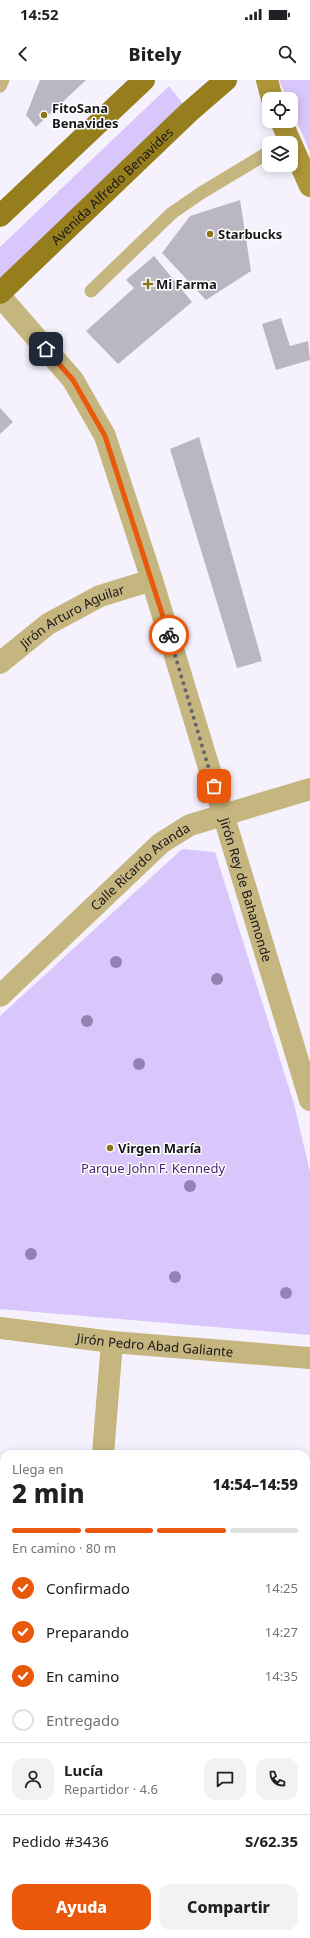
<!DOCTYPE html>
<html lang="es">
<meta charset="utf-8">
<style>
body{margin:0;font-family:"Noto Sans",sans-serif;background:#f2f2f2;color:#202124;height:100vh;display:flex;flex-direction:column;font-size:15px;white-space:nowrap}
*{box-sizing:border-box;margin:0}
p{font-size:13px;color:#757577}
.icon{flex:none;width:22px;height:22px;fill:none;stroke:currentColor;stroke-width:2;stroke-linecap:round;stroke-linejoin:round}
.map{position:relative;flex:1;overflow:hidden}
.drawer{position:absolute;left:0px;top:1370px;width:310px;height:488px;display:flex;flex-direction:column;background:#fff;border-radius:12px 12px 0 0;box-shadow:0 2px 10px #0003}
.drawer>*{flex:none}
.tools{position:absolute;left:262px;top:12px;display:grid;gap:8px}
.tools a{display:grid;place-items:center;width:36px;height:36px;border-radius:8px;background:#fff;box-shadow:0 2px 10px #0003;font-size:20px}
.pin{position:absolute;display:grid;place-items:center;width:34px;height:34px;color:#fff;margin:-17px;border-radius:8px;box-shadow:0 2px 6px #0006}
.courier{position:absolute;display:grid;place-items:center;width:40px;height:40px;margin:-20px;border:3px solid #ea580c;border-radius:50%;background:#fff;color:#222;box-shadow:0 1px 5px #0007}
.summary em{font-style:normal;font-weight:800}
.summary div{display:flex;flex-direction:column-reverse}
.summary{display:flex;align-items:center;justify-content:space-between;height:68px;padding:0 12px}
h1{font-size:26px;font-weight:800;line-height:30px}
.bar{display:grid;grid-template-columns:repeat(4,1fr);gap:6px 4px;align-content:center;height:48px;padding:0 12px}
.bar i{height:5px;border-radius:3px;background:#e0e0e0}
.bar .current{background:#ea580c}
.bar p{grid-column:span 4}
.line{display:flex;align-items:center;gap:10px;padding:0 12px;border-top:1px solid #e0e0e0}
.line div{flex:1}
.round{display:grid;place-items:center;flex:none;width:42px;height:42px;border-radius:12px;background:#f2f2f2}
ol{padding:0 12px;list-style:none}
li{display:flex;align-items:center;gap:12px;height:44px}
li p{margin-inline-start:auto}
li .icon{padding:4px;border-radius:50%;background:#ea580c;color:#fff;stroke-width:4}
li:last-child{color:#757577}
li i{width:22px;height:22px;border:2px solid #e0e0e0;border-radius:50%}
.action{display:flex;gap:8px;margin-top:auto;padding:8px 12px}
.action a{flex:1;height:46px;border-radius:12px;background:#ea580c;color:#fff;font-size:16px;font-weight:800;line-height:46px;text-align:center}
.action a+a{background:#f2f2f2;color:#202124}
.status{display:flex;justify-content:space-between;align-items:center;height:28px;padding:0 20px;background:#fff;direction:ltr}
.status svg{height:11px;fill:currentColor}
header{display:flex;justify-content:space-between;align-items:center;height:52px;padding:0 12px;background:#fff;font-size:18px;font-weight:800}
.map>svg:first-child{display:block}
.green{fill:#d9c7fb}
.building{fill:#bbb7c2}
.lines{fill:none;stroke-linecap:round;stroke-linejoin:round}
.service{stroke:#c5b57e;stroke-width:13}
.minor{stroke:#c5b57e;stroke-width:22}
.secondary{stroke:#ae9539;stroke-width:22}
.primary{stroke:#977e1d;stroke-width:22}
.tree{fill:#9780b3}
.done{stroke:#666369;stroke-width:4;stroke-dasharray:0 7.2}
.route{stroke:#ea580c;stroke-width:5}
.poi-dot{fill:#8c7418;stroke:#fff;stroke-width:1.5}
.labels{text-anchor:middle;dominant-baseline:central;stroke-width:3;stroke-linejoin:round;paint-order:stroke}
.poi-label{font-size:13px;font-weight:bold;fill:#18161a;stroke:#fff;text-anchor:start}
.street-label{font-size:13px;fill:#18161a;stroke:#fff}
.park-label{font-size:13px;fill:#4a2377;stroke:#fff}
</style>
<div class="status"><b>14:52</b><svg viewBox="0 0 49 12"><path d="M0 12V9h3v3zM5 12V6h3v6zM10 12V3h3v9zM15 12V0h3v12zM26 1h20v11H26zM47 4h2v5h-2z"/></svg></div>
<header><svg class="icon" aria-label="back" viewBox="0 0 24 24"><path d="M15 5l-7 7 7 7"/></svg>Bitely<svg class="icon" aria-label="search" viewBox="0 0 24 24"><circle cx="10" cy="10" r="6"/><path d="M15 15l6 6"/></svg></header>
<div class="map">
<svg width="310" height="1858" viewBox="0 0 310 1858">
<rect width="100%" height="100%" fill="#f6f2fd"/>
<g class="green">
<polygon points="279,0 310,0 310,72 291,28 291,19 287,19"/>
<polygon points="169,6 183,24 0,199 0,167"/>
<polygon points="182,769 215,772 294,1024 310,1092 310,1255 0,1229 0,936"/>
<polygon points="306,1790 310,1790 310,1858 188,1858 187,1854 306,1854"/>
</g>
<g class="building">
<polygon points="40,0 86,0 36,47 26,35"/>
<polygon points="240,120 251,191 206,220 162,173 190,136"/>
<polygon points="154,176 192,222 118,284 86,251 134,208 126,200"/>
<polygon points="281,238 290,266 308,261 310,280 276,290 262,244"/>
<polygon points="0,328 13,342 0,354"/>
<polygon points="199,357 262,581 237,588 170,369"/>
</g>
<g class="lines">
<g class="service">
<polyline points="0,6 3,0"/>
<polyline points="91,211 172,133 201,113 269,72"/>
</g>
<g class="minor">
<path id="s1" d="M0,216L73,300L105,356L152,500L310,1020"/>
<path id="s2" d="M0,583L48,544L100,516L152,500"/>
<path id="s3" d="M0,916L161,763L190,745L310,709"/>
<path id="s4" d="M0,1248L112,1262L310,1278"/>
<polyline points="103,1374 112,1262"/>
<polyline points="0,1493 4,1493"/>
<polyline points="306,1520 310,1521"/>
<polyline points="306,1774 310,1774"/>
<polyline points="158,1854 159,1858"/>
</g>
<g class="secondary">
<polyline points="267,0 272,19"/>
<polyline points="281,41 310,106"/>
</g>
<g class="primary">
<polyline points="0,136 144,0"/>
<path id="s5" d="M0,213L188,33L226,0"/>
</g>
</g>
<g class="tree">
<circle cx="116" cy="882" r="6"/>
<circle cx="217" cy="899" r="6"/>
<circle cx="87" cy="941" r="6"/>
<circle cx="139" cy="984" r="6"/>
<circle cx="190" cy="1106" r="6"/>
<circle cx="31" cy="1174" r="6"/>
<circle cx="175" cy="1197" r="6"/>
<circle cx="286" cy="1213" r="6"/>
</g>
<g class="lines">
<polyline class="done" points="169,555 214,706"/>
<polyline class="route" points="46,269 73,300 105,356 169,555"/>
</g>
<g class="poi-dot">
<circle cx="44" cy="35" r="4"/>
<circle cx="210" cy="154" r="4"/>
<path d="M146 198h4v4h4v4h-4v4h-4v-4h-4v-4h4z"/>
<circle cx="110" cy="1068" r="4"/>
</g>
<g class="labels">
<g class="poi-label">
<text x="52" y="28">FitoSana<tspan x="52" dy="15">Benavides</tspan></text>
<text x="218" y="154">Starbucks</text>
<text x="156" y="204">Mi Farma</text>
<text x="118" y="1068">Virgen María</text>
</g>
<g class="street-label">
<text stroke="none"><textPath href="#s5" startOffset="155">Avenida Alfredo Benavides</textPath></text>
<text stroke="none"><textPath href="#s2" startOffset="87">Jirón Arturo Aguilar</textPath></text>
<text stroke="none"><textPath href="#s3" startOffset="191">Calle Ricardo Aranda</textPath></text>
<text stroke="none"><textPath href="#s1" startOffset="651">Jirón Rey de Bahamonde</textPath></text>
<text stroke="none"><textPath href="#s4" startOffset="156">Jirón Pedro Abad Galiante</textPath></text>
</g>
<g class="park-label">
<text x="153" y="1088">Parque John F. Kennedy</text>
</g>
</g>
</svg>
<div class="tools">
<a><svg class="icon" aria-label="locate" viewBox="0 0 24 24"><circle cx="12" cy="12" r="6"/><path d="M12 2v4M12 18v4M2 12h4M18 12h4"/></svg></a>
<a><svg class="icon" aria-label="layers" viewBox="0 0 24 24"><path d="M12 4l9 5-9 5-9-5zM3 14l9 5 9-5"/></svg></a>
</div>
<div class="pin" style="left:214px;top:706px;background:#ea580c"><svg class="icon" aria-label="bag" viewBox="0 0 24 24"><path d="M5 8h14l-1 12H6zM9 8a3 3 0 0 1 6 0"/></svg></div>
<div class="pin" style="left:46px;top:269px;background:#1f2937"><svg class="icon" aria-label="home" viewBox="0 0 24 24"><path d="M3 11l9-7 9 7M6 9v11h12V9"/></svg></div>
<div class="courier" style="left:169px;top:555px"><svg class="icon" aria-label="bike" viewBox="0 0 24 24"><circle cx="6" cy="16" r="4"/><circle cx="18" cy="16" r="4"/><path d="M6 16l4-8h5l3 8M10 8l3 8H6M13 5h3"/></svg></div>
<section class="drawer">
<div class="summary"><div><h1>2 min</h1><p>Llega en</p></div><em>14:54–14:59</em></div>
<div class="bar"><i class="current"></i><i class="current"></i><i class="current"></i><i></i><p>En camino · 80 m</p></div>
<ol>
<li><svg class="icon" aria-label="check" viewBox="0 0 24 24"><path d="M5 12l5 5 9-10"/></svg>Confirmado<p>14:25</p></li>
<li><svg class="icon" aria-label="check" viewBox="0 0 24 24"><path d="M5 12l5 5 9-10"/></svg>Preparando<p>14:27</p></li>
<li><svg class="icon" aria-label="check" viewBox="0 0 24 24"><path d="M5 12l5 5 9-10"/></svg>En camino<p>14:35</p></li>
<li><i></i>Entregado</li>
</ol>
<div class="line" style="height:72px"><a class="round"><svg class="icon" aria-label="person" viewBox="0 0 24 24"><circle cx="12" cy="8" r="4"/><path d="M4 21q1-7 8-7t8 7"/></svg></a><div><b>Lucía</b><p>Repartidor · 4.6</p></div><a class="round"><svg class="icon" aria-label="chat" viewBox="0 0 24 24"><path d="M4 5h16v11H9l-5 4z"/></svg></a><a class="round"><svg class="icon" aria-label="phone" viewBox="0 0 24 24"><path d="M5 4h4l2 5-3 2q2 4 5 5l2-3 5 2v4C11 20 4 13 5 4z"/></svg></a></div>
<div class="line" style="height:52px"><div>Pedido #3436</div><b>S/62.35</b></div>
<div class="action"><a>Ayuda</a><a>Compartir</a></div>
</section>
</div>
